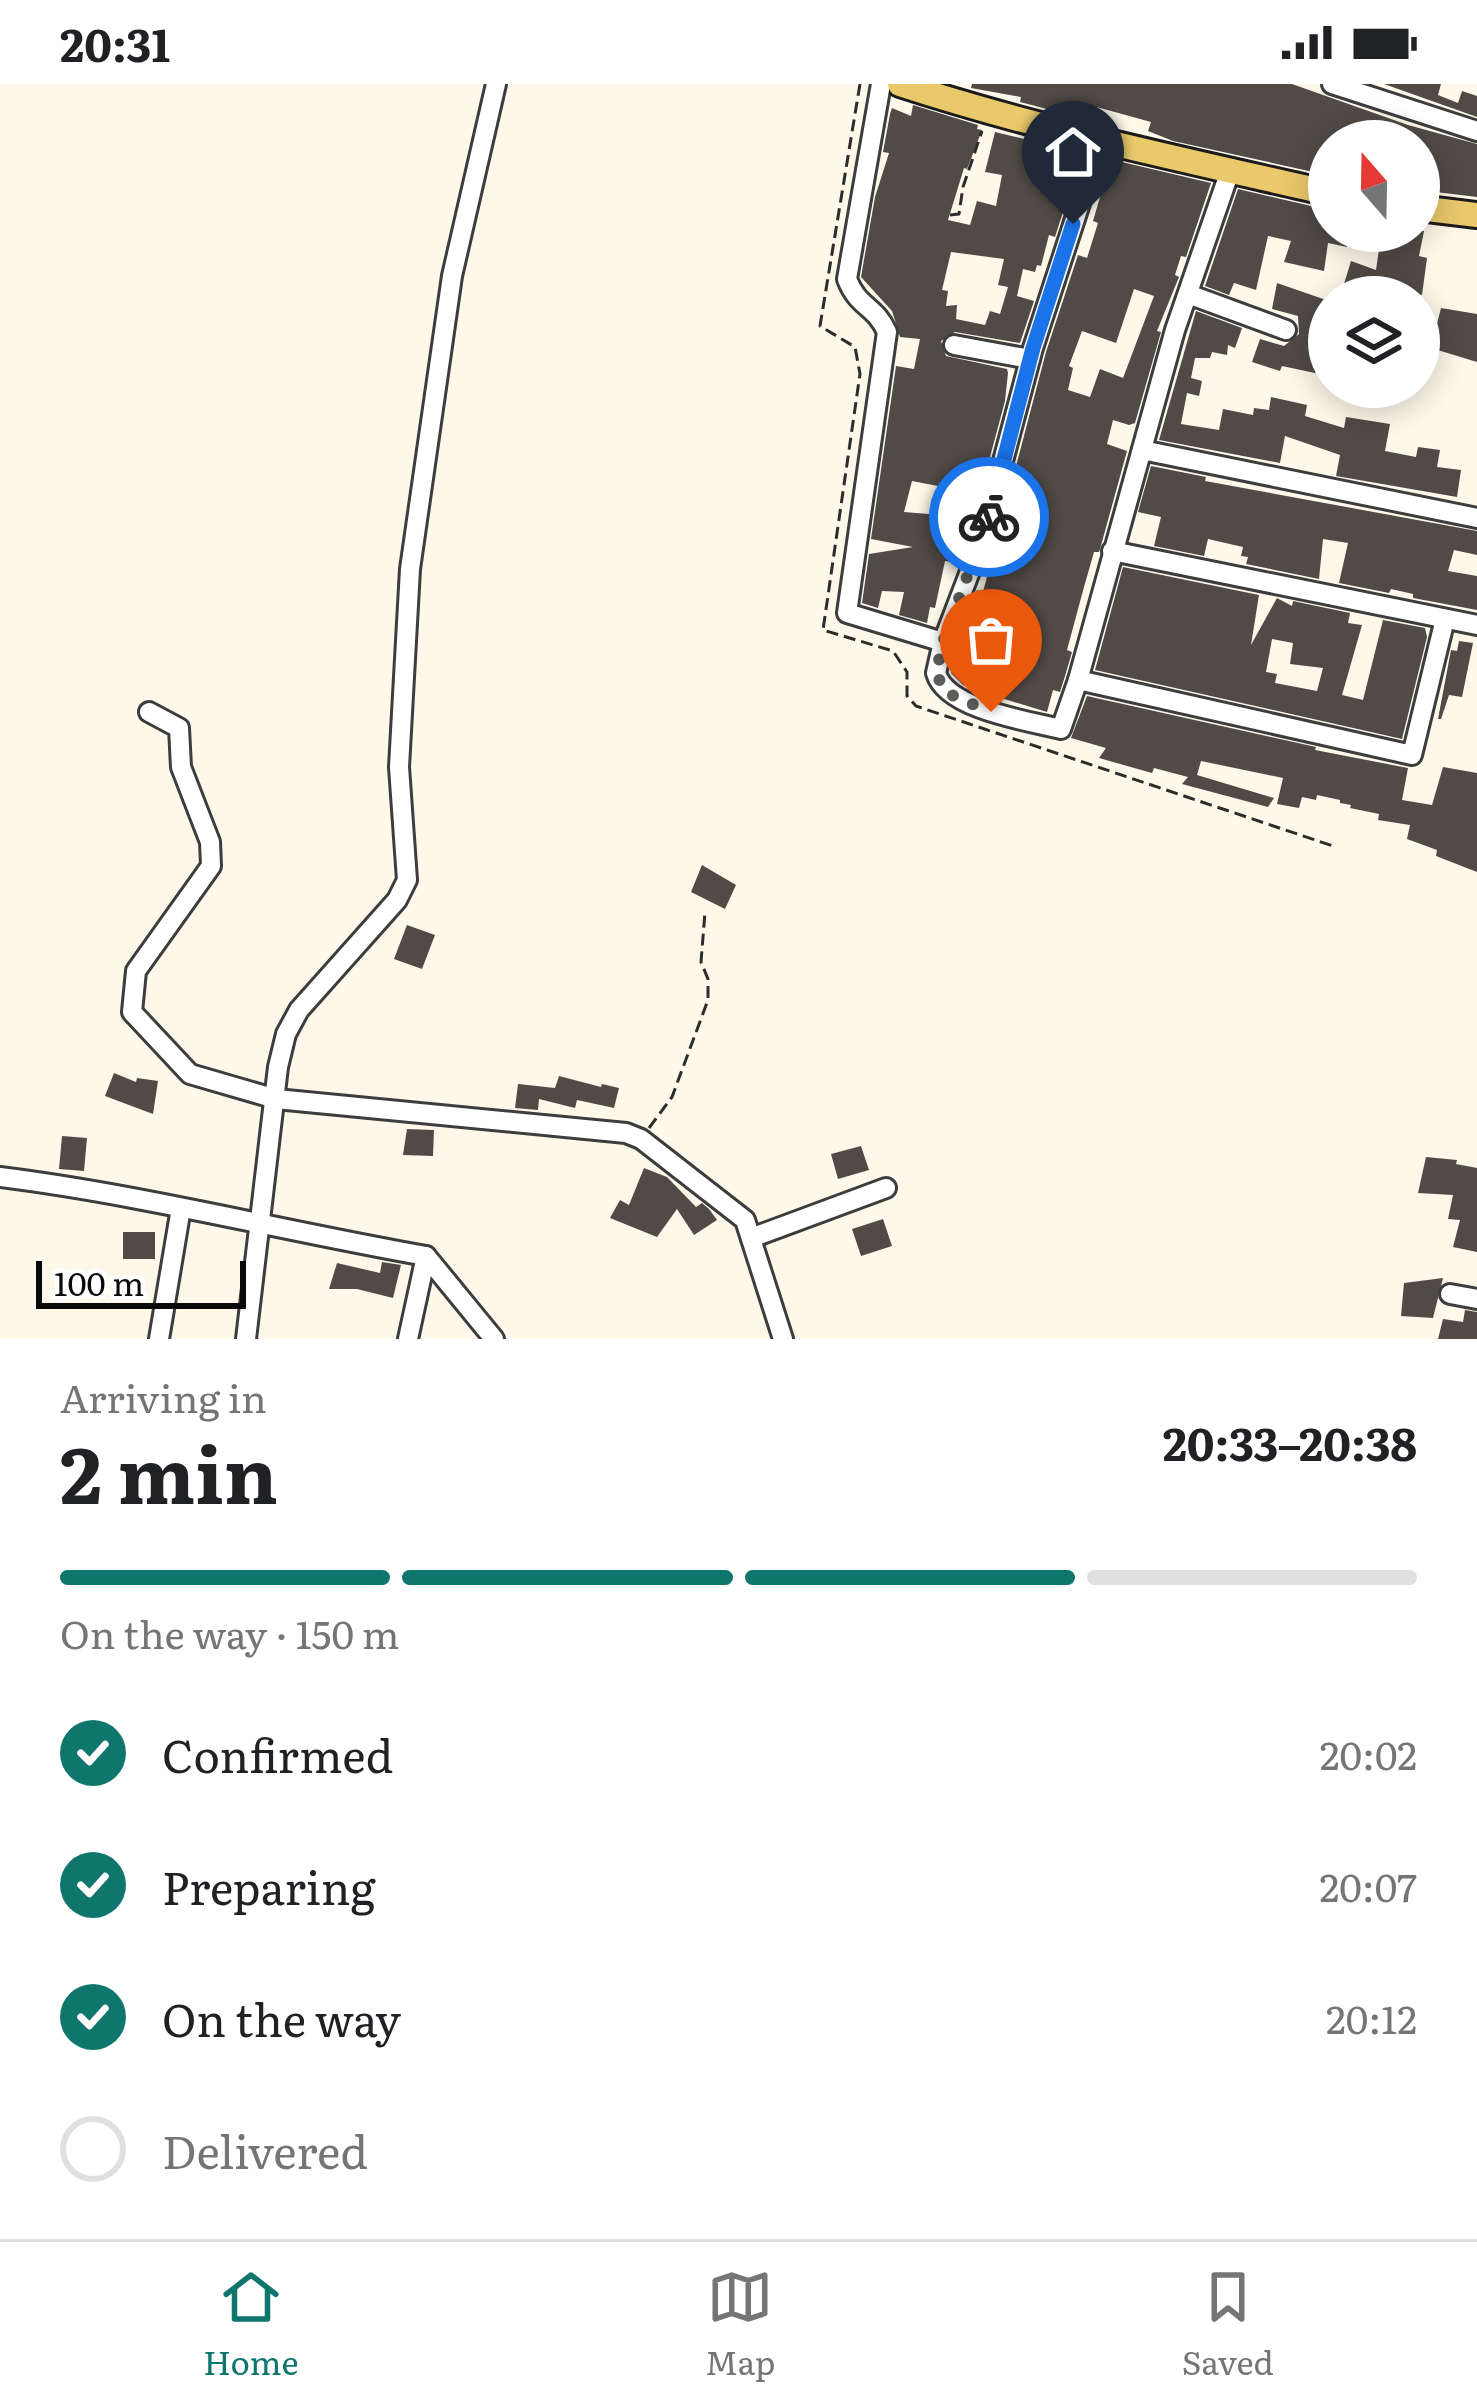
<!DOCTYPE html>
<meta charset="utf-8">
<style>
body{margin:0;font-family:Literata,serif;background:#f6f6f6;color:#202124;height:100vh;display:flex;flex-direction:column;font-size:45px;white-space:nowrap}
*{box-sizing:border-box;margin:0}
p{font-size:39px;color:#757577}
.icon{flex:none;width:66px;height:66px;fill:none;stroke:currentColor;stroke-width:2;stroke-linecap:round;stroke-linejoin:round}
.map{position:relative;height:1255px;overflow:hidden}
.drawer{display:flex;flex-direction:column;background:#fff;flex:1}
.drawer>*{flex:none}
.needle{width:78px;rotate:340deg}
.tools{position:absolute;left:1308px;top:36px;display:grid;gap:24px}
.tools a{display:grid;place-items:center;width:132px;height:132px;border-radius:50%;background:#fff;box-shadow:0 6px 30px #0003;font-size:60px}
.scale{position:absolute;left:36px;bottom:30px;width:210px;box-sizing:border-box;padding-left:12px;border:6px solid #0a0a0a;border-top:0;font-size:33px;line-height:42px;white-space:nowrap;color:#0a0a0a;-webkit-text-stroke:9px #fff;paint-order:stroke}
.pin{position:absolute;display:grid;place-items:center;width:102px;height:102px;color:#fff;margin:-123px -51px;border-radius:50% 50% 50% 0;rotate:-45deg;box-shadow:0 0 12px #0007}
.pin .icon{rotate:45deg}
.courier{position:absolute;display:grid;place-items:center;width:120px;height:120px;margin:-60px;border:9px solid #1a73e8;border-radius:50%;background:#fff;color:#222;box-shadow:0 3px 15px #0007}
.head em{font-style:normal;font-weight:700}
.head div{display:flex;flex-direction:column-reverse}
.head{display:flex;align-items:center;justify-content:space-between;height:204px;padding:0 60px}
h1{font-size:78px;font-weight:700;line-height:90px}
.bar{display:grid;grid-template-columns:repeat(4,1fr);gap:18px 12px;align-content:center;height:144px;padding:0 60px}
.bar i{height:15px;border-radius:9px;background:#e0e0e0}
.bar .active{background:#0f766e}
.bar p{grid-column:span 4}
ol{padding:0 60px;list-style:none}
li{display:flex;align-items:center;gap:36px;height:132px}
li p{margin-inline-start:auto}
li .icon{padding:12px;border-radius:50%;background:#0f766e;color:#fff;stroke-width:4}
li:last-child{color:#757577}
li i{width:66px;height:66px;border:6px solid #e0e0e0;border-radius:50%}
.status{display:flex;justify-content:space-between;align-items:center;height:84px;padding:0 60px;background:#fff;direction:ltr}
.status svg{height:33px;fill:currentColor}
.menu{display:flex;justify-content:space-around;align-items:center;height:168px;border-top:3px solid #e0e0e0;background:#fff;font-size:33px;color:#757577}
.menu a{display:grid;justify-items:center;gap:6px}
.menu .active{color:#0f766e}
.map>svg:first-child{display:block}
.building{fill:#514b47;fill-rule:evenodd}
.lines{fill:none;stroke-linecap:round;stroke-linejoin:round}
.minor-casing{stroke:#3d3d3d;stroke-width:24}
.major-casing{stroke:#1b1b1b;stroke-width:30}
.path{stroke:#2c2c2c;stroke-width:3;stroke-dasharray:12 6;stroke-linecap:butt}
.minor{stroke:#fff;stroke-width:18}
.major{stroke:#eac96b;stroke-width:24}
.done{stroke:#5f5d58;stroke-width:12;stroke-dasharray:0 21.6}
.route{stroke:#1a73e8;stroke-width:15}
</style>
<div class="status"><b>20:31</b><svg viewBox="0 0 49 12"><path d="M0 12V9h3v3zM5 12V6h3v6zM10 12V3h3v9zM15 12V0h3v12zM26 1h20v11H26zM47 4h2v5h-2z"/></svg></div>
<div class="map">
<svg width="1477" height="1255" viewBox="0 0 1477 1255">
<rect width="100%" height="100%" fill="#fdf8e9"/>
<g class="building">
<polygon points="972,0 1292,0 1408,41 1477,60 1477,113 1419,106 1419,57 1329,57 1329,90 1318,89 1173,57 1148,47 1151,38 1093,22 1090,36 1020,18 1021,13 971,4"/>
<polygon points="1384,0 1441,0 1438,11 1458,19 1462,7 1477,12 1477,33"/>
<path d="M913,21L978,41L977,45L982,46L967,85L964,84L948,136L970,141L977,117L996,122L1002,91L985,88L995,48L1070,66L1068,74L1079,78L1055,153L1049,151L1041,182L1037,181L1035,188L1023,185L1017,212L1034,217L1020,259L955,248L941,257L946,272L1007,285L1008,289L1005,317L975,429L971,428L963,458L956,456L951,478L945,477L935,524L930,523L927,539L899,531L904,508L882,507L878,524L862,519L869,470L913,463L871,455L896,282L914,285L920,255L900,253L892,227L861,193L875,113L889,69L883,68L890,30L892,24L911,32ZM951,168L1004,175L998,201L1008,203L1000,230L990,227L985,241L956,235L957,221L946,222L948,207L942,206ZM912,397L943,403L950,401L941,431L904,428Z"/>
<path d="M1109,75L1211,99L1186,173L1181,172L1175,191L1179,193L1157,247L1161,248L1135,339L1129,341L1113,336L1107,360L1127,367L1102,458L1099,468H1094L1084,503L1067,566L1072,568L1065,592L1060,608L1053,606L1047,628L1001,614L1014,568L994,561L982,608L963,601L951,589L977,506L983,508L1046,268L1078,171L1087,174L1098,139L1093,137L1100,113L1097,112ZM1134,205L1154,212L1123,294L1100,285L1090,313L1068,306L1073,284L1069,282L1082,247L1116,259Z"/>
<polygon points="1238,105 1324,125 1323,129 1329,130 1329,147 1350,147 1347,163 1328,159 1324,187 1284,178 1291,157 1268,152 1256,206 1234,199 1229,211 1205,202"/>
<polygon points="1352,147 1424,147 1419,172 1427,174 1422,211 1393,206 1393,213 1340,213 1351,177 1376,186 1380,158 1352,152"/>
<polygon points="1277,199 1329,217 1329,243 1321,272 1329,275 1329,292 1282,282 1280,287 1252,278 1260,255 1284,262 1299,250 1298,232 1272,225"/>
<polygon points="1441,224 1477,230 1477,278 1431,264"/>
<polygon points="1196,227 1242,244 1235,264 1228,261 1227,271 1212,268 1210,274 1195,274 1191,294 1202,297 1199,312 1187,309 1181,340 1219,346 1223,325 1253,331 1254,324 1269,326 1271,313 1307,321 1305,332 1344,344 1346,333 1390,340 1385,367 1416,373 1418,363 1440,366 1437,383 1461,386 1457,413 1336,392 1340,371 1285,352 1280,379 1159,356"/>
<polygon points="1151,382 1206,393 1205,397 1477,447 1477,471 1454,466 1448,487 1477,492 1477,526 1413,514 1413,510 1391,505 1389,509 1339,499 1348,459 1323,455 1319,495 1246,480 1248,473 1241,472 1243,463 1208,455 1204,472 1154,462 1161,433 1138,428"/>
<path d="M1123,483L1259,511L1251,561L1277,514L1292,522L1293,517L1350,529L1348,539L1362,541L1342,611L1363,616L1383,536L1425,544L1427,553L1402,655L1095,586ZM1272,555L1293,559L1290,580L1323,584L1317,607L1275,599L1277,590L1266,588Z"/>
<polygon points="1459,557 1473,559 1462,613 1449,611 1441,635 1438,635 1451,566 1457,567"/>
<polygon points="1087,612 1316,663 1315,666 1408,684 1402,716 1432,721 1443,683 1477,689 1477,788 1436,772 1437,766 1407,755 1410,741 1378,736 1379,730 1350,724 1351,721 1340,719 1340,716 1317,711 1316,716 1302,713 1299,724 1277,720 1283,694 1201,677 1197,691 1274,714 1268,723 1182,700 1188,693 1154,684 1152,689 1099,674 1106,664 1071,654"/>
<polygon points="702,781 736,801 725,825 691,808"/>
<polygon points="407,841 435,851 422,885 394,875"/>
<polygon points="114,989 136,998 137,994 158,997 153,1030 105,1012"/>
<polygon points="559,992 601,1003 602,1000 619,1004 614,1024 577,1016 575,1024 539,1015 538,1026 515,1024 518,1000 555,1004"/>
<polygon points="407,1045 434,1046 433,1072 403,1071"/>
<polygon points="62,1052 87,1054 84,1087 59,1085"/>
<polygon points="861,1062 869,1086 838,1095 831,1070"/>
<polygon points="1426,1073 1457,1076 1456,1080 1477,1084 1477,1168 1453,1163 1460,1136 1448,1135 1453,1111 1418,1109"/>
<polygon points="644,1084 667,1093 696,1123 702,1119 709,1125 717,1136 694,1151 677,1125 657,1153 610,1134 620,1116 629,1121"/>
<polygon points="883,1135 892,1162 861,1172 852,1145"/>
<rect x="123" y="1148" width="32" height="27"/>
<polygon points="382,1178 401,1181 393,1214 357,1205 329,1205 337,1179 380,1189"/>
<polygon points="1443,1194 1433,1234 1401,1232 1404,1199"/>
<polygon points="1465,1226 1477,1228 1477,1255 1438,1255 1443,1235 1463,1238"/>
</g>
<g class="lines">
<g class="minor-casing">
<g id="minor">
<path d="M881,0L847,195C858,224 875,221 887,248L847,529L943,558"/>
<polyline points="1332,0 1477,47"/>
<path d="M1100,58L1033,264L982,456L943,558L936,589C946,625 1028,637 1061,645L1078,596L1175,246L1231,84"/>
<polyline points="1188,210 1286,246"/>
<polyline points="954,261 1030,275"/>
<polyline points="1142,366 1477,434"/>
<polyline points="1112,467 1477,541"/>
<polyline points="1078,596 1412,671 1445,535"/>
<polyline points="149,628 179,644 181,683 210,758 211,782 136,887 132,928 190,990 276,1015 626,1049 641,1055 745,1136 783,1255"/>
<path d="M0,1093C143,1111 284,1147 426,1172L494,1255"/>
<polyline points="751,1154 886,1104"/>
<polyline points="1450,1210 1477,1215"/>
<polyline points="159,1255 181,1124"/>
<polyline points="246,1255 278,983 286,950 299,926 397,816 407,796 399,683 410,485 452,192 496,0"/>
<polyline points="408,1255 426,1172"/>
</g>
</g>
<g class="major-casing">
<g id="major">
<path d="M900,0C1041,46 1185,76 1329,109"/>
<polyline points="1419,124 1477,131"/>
</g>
</g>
<g class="path">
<polyline points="860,0 820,242 855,263 860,290 823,546 893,567 907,588 907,612 916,622 1336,763"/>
<polyline points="950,131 959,130 963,103 982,47"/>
<polyline points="649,1044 672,1013 708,916 708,895 701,878 705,828"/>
</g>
<use href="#minor" class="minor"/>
<use href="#major" class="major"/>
</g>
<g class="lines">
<polyline class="done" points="989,433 943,558 936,590 947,609 991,628"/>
<polyline class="route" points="989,433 1033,264 1073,140"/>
</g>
</svg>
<div class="tools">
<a><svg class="needle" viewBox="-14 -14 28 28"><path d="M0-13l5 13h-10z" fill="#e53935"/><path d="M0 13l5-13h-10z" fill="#757577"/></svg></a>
<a><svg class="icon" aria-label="layers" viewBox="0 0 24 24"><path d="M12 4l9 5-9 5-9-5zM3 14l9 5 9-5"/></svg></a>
</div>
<div class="scale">100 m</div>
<div class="pin" style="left:991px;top:628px;background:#ea580c"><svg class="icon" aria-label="bag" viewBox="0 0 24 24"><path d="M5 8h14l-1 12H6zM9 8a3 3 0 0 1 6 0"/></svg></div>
<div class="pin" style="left:1073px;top:140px;background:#1f2937"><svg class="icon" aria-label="home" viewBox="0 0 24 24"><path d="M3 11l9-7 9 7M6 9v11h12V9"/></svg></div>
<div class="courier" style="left:989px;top:433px"><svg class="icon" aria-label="bike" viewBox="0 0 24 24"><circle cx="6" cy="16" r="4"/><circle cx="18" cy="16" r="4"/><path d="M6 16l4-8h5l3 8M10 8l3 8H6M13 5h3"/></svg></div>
</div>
<section class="drawer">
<div class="head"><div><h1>2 min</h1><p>Arriving in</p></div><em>20:33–20:38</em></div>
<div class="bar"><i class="active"></i><i class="active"></i><i class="active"></i><i></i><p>On the way · 150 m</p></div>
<ol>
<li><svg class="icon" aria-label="check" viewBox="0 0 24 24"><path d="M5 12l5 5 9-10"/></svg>Confirmed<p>20:02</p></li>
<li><svg class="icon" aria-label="check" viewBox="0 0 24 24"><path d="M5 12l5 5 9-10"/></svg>Preparing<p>20:07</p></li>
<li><svg class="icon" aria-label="check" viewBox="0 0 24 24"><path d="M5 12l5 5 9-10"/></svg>On the way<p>20:12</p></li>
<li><i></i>Delivered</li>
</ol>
</section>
<nav class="menu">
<a class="active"><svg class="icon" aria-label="home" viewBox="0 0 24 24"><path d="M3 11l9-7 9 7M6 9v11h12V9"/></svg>Home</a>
<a><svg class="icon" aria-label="map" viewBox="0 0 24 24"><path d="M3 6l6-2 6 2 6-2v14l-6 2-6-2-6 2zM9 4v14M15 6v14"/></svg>Map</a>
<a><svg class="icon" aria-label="saved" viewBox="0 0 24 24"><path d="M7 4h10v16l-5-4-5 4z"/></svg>Saved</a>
</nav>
